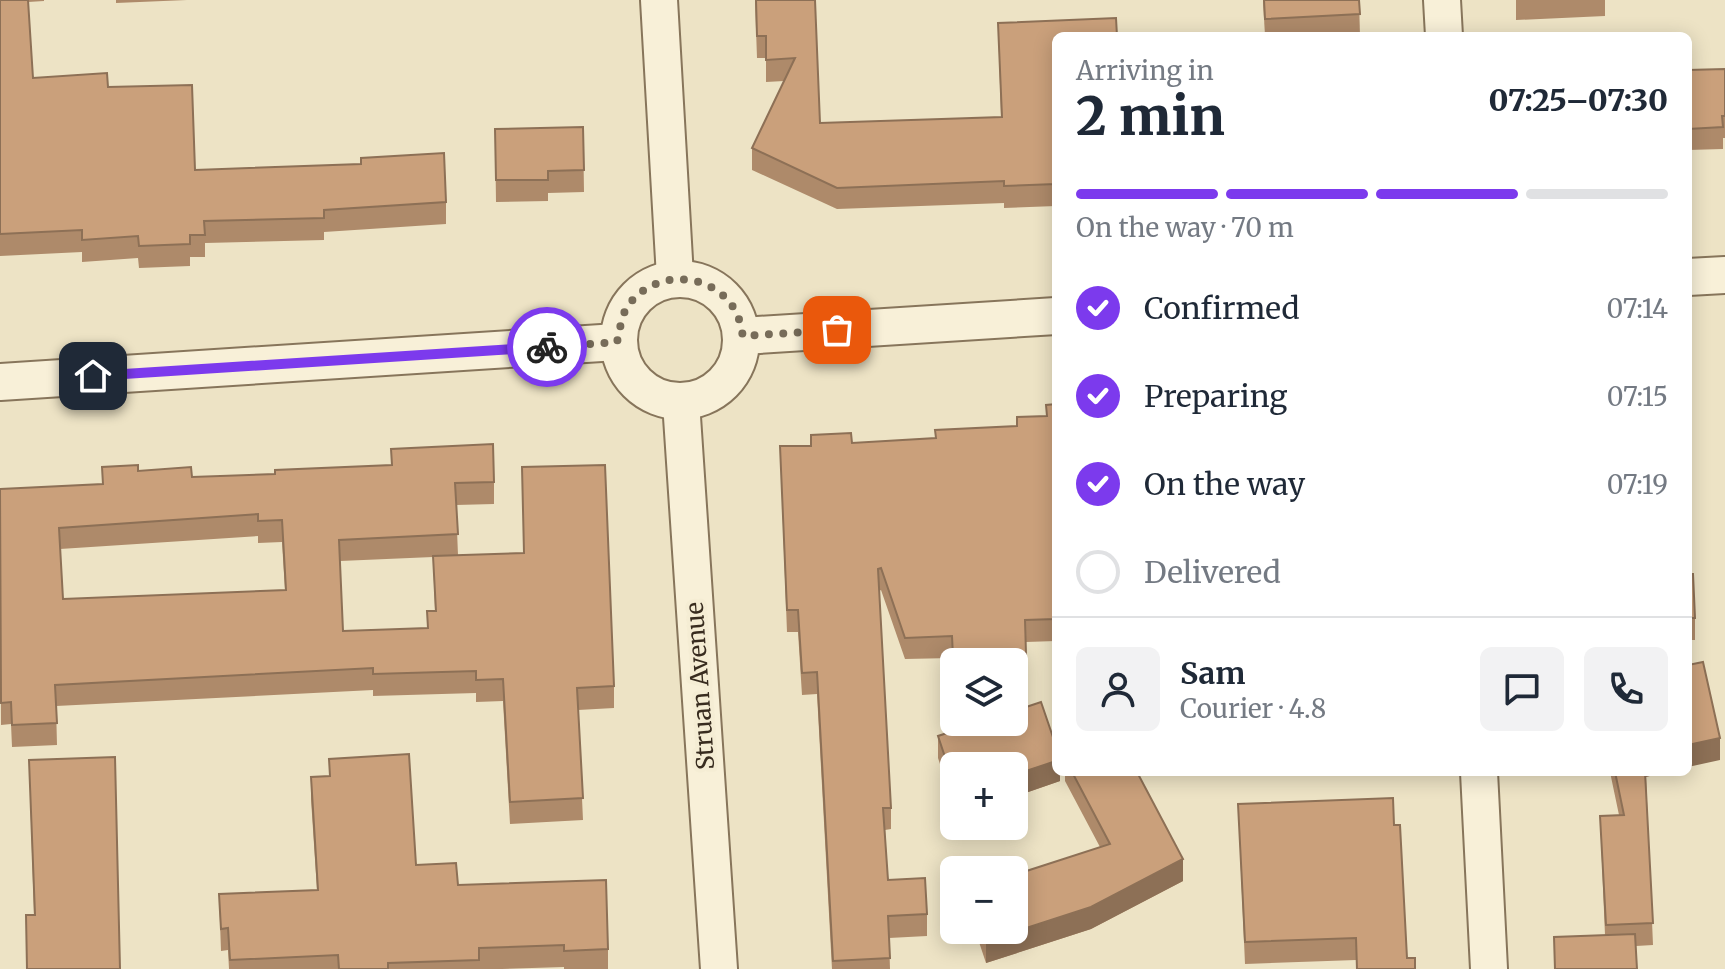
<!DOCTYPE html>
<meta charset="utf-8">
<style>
body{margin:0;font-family:Merriweather,serif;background:#f2f2f3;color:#1f2937;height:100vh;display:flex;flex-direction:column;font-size:30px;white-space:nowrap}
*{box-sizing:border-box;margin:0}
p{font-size:26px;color:#747a83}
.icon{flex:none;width:44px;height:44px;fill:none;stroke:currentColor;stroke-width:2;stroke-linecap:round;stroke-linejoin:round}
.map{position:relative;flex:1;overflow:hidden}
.sheet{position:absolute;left:1052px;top:32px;width:640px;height:744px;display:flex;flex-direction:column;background:#fff;border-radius:12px;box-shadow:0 4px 20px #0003}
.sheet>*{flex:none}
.tools{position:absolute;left:940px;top:648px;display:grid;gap:16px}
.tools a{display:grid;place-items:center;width:88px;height:88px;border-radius:12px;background:#fff;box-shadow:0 4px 20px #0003;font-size:40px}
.pin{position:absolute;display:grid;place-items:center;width:68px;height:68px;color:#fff;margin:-34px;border-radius:16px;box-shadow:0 4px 12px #0006}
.courier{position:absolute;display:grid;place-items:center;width:80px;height:80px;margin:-40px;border:6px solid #7c3aed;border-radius:50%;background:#fff;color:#222;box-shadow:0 2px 10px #0007}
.headline em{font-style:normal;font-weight:800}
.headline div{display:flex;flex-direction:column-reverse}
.headline{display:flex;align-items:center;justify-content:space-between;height:136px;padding:0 24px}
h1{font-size:52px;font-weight:800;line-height:60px}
.bar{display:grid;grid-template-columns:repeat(4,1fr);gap:12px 8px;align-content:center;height:96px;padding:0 24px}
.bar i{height:10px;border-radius:6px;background:#e0e1e3}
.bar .on{background:#7c3aed}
.bar p{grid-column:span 4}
.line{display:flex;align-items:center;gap:20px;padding:0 24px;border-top:2px solid #e0e1e3}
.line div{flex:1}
.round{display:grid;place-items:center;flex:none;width:84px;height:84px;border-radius:12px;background:#f2f2f3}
ol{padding:0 24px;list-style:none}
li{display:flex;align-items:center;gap:24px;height:88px}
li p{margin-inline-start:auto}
li .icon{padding:8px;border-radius:50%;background:#7c3aed;color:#fff;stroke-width:4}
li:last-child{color:#747a83}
li i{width:44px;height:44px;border:4px solid #e0e1e3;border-radius:50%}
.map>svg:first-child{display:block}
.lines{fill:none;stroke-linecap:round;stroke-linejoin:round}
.street-casing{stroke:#87755b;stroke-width:40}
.street{stroke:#f8f0d8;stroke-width:36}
.wall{fill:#ae8a6a;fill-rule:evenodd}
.shaded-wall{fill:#8d7056}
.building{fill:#caa07b;stroke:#8d7056;stroke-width:2;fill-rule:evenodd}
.done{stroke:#776c59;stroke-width:8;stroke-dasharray:0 14.4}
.route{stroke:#7c3aed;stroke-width:10}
.labels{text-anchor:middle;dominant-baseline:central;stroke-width:8;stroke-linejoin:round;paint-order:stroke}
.street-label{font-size:24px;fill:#382c1f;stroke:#f5edd4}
</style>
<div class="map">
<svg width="1725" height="969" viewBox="0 0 1725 969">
<rect width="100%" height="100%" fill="#ede3c5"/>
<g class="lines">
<g class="street-casing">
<g id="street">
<polyline points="659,0 675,277"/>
<polyline points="1442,0 1444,36"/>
<polyline points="1688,277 1725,275"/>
<circle cx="680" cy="340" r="61"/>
<polyline points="743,336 1056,316"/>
<polyline points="0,382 617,342"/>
<polyline points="681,402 719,969"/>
<polyline points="1479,772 1489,969"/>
</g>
</g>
<use href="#street" class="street"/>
</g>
<g class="wall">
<polygon points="0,0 44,0 44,1 28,2 33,78 108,87 195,170 446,202 446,224 324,232 324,240 205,243 205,257 190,257 190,266 139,268 138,258 82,262 82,252 0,256"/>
<polygon points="116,0 187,0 116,3"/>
<polygon points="755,0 815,0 820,123 1001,117 998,23 1056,36 1056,206 1004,208 1004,203 837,209 752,170 752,148 784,81 766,82 766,58 757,58"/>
<polygon points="1263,0 1359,0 1360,36 1265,36"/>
<polygon points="1516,0 1605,0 1605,16 1516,20"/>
<polygon points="1725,69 1725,138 1723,138 1723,149 1688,150 1688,70"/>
<polygon points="583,127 584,192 548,193 548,201 496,202 495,129"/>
<polygon points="1056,404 1056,641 1026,642 1026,676 1014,676 1014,662 954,662 953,679 952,658 905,659 881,590 879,591 891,808 891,829 885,830 888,880 927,914 927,936 889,938 890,969 832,969 817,694 802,695 798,632 787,632 780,446 811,446 935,438 1017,426 1046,416"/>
<path d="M391,449L494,482V504L456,505L458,555L524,553L522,467L614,686V708L578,710L583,820L510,824L503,701L476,702V693L373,696V690L56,706L57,745L12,747L11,724L1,725L0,489L102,484V467L192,477L275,474L391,465ZM258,536V543L282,542L285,590L63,599L60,549ZM433,557L435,611L427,628L343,631L340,561Z"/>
<polygon points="1688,574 1695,618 1695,640 1688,640"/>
<polygon points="938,736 1060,772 1060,781 1014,797 1014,766 954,766 954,806 938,758"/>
<polygon points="329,759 416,865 458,885 608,949 608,969 564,969 564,967 502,969 229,969 228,950 221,951 219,894 317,890 311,799 311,777 329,776"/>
<polygon points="29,760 120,969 34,915"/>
<polygon points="1065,772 1137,772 1183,881 1091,929 986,963 975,930 1014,930 1100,847 1065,781"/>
<polygon points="1610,772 1666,772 1646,777 1653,945 1636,946 1637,969 1554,969 1554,937 1605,935 1600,816 1619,815"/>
<polygon points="1238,804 1394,825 1407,958 1415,969 1356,969 1356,960 1245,964"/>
</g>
<g class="shaded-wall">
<polygon points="1720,738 1720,760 1688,767 1688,745"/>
<polygon points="1056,761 1056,772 1060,772 1060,781 1014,797 1014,775"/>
<polygon points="1645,772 1666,772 1645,777"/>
<polygon points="1183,859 1183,881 1091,929 986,963 986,941"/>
</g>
<g class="building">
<polygon points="0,0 28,0 33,78 107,73 108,87 192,85 195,170 361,164 361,158 444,153 446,202 324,210 324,218 204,221 205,235 190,235 190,244 139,246 138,236 82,240 82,230 0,234"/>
<polygon points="756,0 815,0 820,123 1002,117 998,23 1116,18 1117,36 1056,36 1056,184 1004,186 1004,181 837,188 752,148 795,58 766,60 766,36 757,36"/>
<polygon points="1264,0 1359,0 1360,14 1265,19"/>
<polygon points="1253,33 1253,36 1186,36"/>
<polygon points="1725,69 1725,116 1722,116 1723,127 1688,129 1688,70"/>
<polygon points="583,127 584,170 548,171 548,180 496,180 495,129"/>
<polygon points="1056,404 1056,619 1025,620 1026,654 953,657 952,636 905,638 881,568 878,569 891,808 883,808 888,880 925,878 927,914 888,916 890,958 833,961 817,672 802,673 798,610 787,610 780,446 811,446 811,435 851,433 852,443 936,438 935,430 1017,426 1017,417 1047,416 1046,405"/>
<path d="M493,444L494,482L455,483L458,534L339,540L343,631L428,628L427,611H436L433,556L524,553L522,467L605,465L614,686L577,688L583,798L510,802L503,679L476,680V671L373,674V668L55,685L57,723L12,725L11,702L1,703L0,489L103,484L102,467L138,465V471L191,467L192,477L275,474V470L392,465L391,449ZM258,514V521L282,520L286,590L63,599L59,528Z"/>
<polygon points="1688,574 1693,574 1695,618 1688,618"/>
<polygon points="1703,662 1720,738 1688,745 1688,665"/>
<polygon points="1041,702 1056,746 1056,761 1014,775 1014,766 954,766 954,784 938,736 981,722 1014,722 1014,711"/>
<polygon points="409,754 416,865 456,863 458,885 606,880 608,949 564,951 564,945 479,948 479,960 388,963 388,969 339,969 338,955 230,960 228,928 221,929 219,894 318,890 311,777 330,776 329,759"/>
<polygon points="115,757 120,969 27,969 26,915 35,915 29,760"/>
<polygon points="1072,772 1137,772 1183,859 1091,907 986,941 982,930 1014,930 1014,875 1110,844"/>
<polygon points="1615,772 1645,772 1653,923 1606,925 1600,816 1624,815"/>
<polygon points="1393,798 1394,825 1400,825 1407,958 1415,958 1415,969 1357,969 1356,938 1245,942 1238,804"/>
<polygon points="1635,934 1637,969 1555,969 1554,937"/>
</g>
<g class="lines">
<path class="done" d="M547,347L617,342C620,331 621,315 628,306C654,268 714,271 736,312C740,319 741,329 743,336L837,330"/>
<polyline class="route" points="93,376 547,347"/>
</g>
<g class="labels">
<g class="street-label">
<text transform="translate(700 686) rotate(-94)">Struan Avenue</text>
</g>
</g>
</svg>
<div class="tools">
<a><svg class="icon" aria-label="layers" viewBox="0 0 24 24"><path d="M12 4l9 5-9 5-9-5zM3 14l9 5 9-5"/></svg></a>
<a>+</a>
<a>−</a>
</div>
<div class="pin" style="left:837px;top:330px;background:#ea580c"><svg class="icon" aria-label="bag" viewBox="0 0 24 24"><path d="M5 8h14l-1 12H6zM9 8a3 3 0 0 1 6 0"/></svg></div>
<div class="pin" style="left:93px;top:376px;background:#1f2937"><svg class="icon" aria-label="home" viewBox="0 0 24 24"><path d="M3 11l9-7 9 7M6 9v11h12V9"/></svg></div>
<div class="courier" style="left:547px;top:347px"><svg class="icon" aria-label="bike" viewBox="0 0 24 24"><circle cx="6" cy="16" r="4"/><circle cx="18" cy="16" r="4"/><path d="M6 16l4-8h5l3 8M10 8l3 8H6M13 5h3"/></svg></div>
<section class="sheet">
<div class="headline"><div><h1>2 min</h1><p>Arriving in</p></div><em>07:25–07:30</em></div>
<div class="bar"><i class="on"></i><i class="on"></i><i class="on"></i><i></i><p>On the way · 70 m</p></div>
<ol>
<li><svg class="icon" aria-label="check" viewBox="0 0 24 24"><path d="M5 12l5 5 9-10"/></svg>Confirmed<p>07:14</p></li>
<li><svg class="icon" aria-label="check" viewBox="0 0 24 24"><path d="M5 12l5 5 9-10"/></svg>Preparing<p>07:15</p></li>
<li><svg class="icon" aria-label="check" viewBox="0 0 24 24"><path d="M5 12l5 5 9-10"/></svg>On the way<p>07:19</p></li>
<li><i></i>Delivered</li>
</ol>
<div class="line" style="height:144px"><a class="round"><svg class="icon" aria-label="person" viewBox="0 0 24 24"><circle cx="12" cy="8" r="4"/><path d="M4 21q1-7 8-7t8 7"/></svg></a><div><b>Sam</b><p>Courier · 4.8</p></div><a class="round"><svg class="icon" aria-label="chat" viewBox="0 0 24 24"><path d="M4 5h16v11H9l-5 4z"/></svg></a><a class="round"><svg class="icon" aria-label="phone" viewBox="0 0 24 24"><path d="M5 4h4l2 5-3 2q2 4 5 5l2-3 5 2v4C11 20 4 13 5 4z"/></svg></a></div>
</section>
</div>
